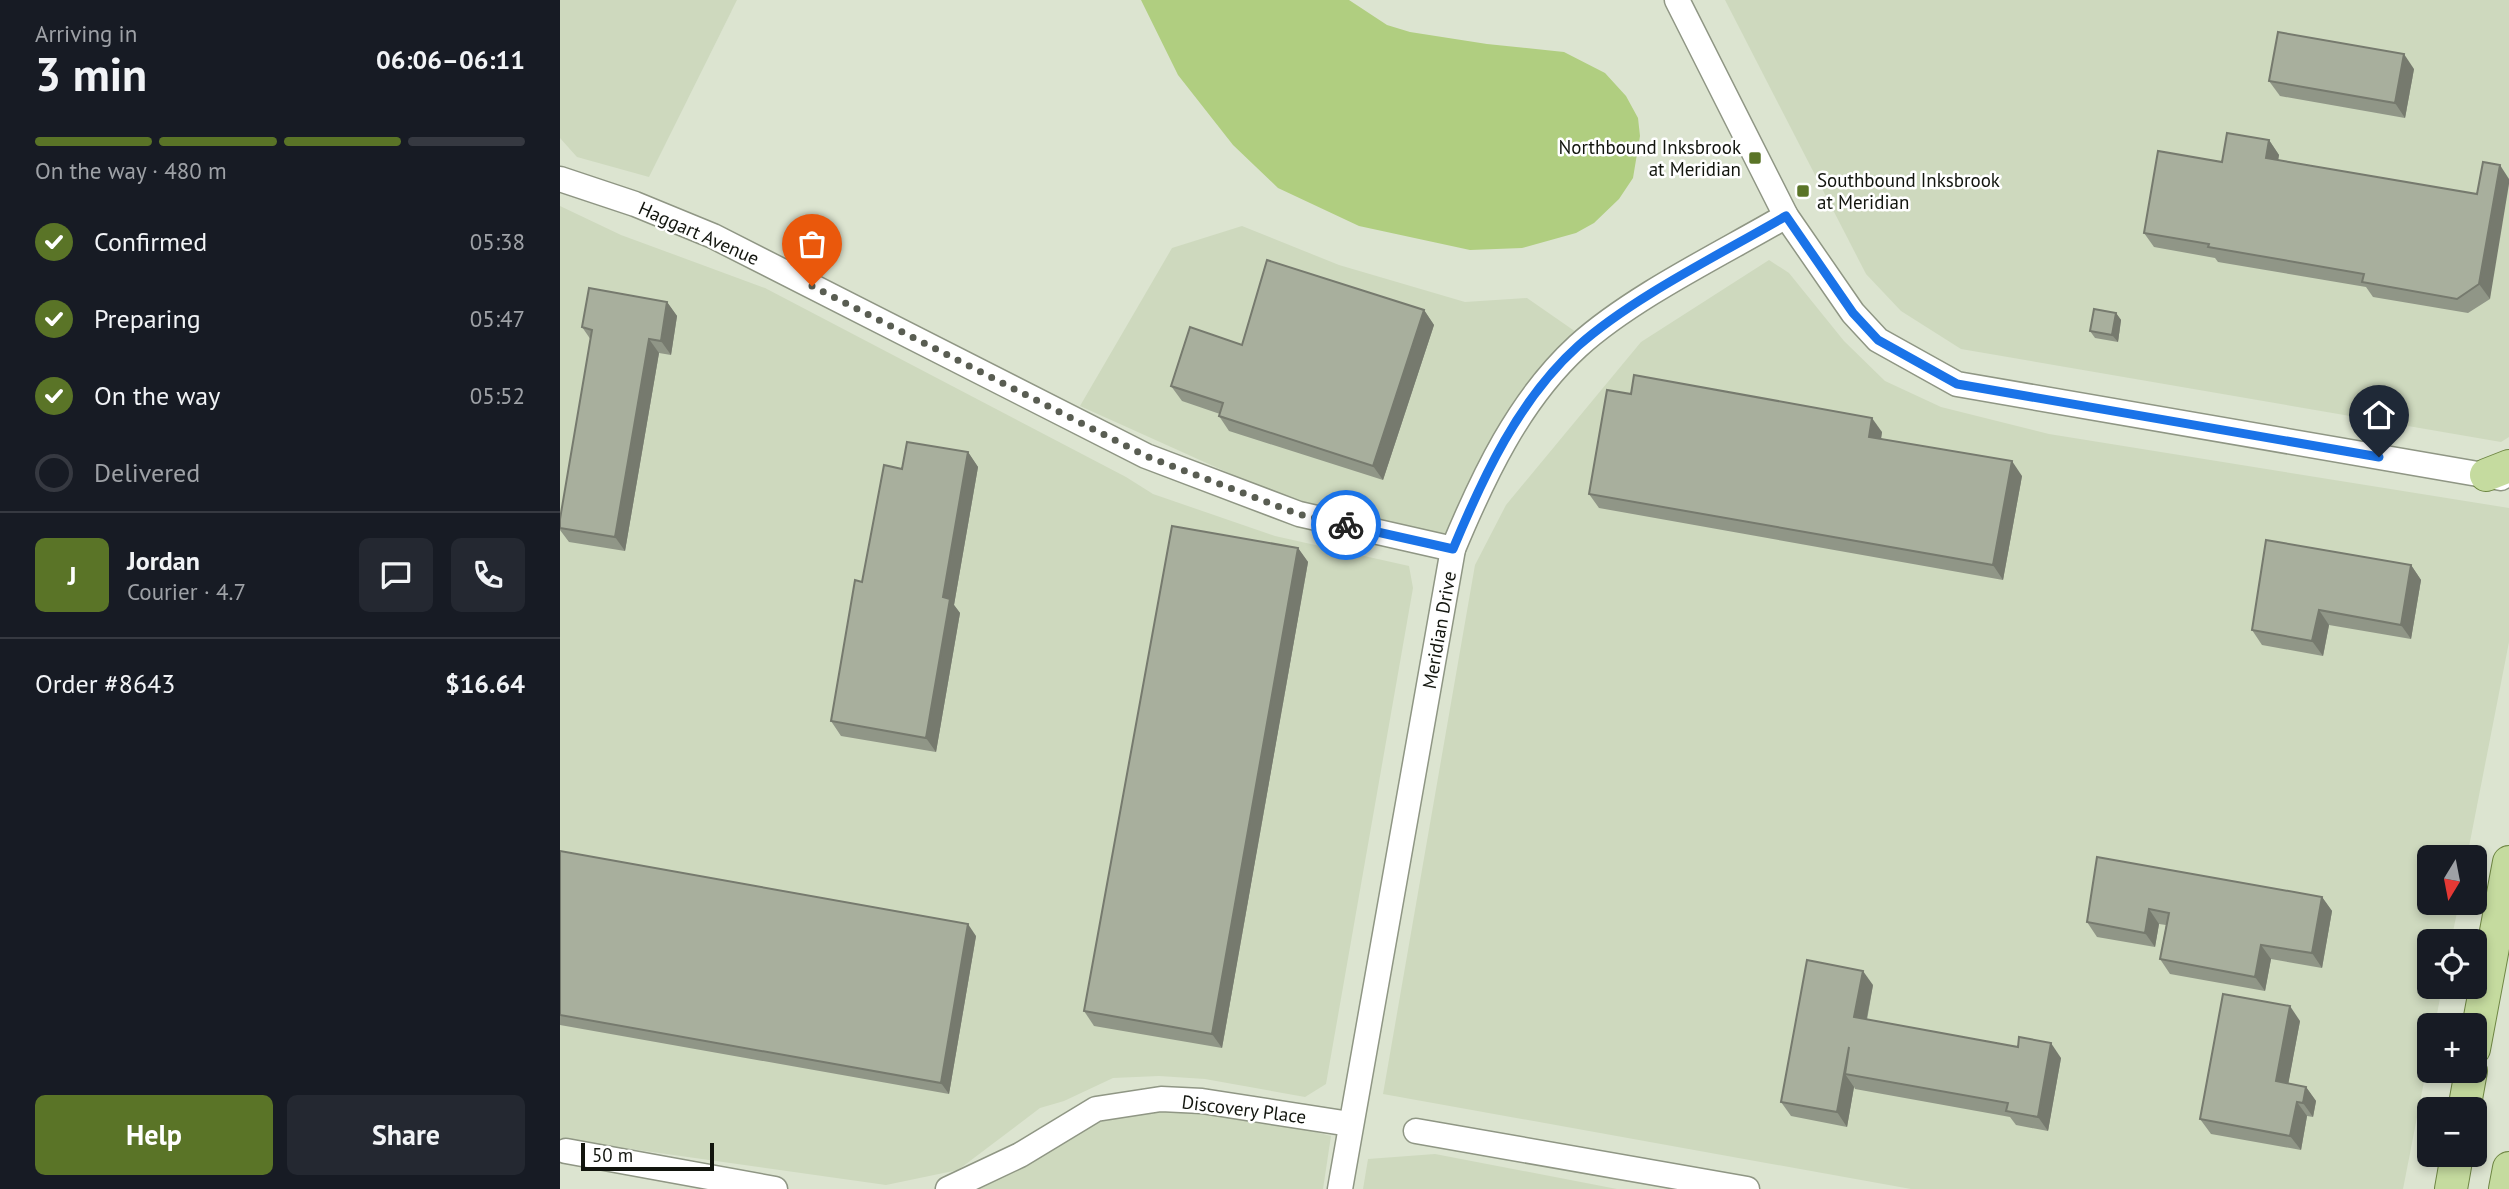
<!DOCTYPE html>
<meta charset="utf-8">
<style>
body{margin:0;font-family:"PT Sans",sans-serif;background:#242831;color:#f1f3f6;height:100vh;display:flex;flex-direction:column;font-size:26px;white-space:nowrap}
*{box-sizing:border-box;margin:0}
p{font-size:23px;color:#9ea1a6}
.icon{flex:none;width:38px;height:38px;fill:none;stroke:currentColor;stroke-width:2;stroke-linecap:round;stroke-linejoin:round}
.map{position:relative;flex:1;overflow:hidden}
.panel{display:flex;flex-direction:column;background:#171b24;width:560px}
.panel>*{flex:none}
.needle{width:46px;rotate:190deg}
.tools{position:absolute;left:1857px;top:845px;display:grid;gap:14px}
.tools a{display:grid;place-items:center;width:70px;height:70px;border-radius:10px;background:#171b24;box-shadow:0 4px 10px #0003;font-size:35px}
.scale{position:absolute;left:21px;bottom:18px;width:133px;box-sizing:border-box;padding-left:7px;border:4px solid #12150e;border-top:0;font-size:19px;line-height:24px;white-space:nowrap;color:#12150e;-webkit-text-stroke:5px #fff;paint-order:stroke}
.pin{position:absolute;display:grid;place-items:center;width:60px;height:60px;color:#fff;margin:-72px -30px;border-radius:50% 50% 50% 0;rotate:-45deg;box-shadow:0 0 7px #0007}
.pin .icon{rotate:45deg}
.courier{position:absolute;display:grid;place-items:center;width:70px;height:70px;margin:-35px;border:5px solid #1a73e8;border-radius:50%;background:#fff;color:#222;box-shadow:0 2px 9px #0007}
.summary em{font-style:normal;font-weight:600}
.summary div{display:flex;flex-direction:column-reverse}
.summary{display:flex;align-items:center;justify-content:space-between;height:119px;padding:0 35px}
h1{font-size:46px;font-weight:600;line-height:52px}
.bar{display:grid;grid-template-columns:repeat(4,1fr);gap:10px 7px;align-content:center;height:84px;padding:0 35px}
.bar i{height:9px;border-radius:5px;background:#363941}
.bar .selected{background:#5a7427}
.bar p{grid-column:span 4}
.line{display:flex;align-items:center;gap:18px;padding:0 35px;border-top:2px solid #363941}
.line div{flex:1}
.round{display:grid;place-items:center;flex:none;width:74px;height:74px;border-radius:10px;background:#242831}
ol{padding:0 35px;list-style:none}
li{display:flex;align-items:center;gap:21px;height:77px}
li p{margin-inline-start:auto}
li .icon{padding:7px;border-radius:50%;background:#5a7427;color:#fff;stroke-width:4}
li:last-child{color:#9ea1a6}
li i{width:38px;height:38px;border:4px solid #363941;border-radius:50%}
.primary-button{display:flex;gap:14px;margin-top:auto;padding:14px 35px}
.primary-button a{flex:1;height:80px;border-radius:10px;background:#5a7427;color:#fff;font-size:28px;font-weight:600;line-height:80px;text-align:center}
.primary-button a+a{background:#242831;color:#f1f3f6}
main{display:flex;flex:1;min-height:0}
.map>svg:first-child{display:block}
.built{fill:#ced9be}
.water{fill:#b0ce80}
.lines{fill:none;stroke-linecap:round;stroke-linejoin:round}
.minor-casing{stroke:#8f9684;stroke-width:27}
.major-casing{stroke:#6e8643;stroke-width:34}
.minor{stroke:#fff;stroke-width:24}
.major{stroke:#c5db9f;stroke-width:32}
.wall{fill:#909687}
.shaded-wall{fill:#767a6e}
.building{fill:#a8af9d;stroke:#767a6e;stroke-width:2}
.done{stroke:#595d52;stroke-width:7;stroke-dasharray:0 12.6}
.route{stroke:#1a73e8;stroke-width:9}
.poi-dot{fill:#5a7427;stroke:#fff;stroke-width:2.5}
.labels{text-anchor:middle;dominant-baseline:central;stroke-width:5;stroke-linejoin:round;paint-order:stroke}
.poi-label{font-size:19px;fill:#12150e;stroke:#fff;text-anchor:end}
.street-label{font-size:19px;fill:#12150e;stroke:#fff}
</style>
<main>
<section class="panel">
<div class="summary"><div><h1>3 min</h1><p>Arriving in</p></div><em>06:06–06:11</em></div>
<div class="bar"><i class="selected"></i><i class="selected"></i><i class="selected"></i><i></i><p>On the way · 480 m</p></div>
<ol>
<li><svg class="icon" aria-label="check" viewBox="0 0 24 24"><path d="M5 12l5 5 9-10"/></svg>Confirmed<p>05:38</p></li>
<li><svg class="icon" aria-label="check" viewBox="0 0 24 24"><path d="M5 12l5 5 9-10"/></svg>Preparing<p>05:47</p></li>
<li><svg class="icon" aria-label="check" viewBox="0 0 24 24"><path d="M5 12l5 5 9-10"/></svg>On the way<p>05:52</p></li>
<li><i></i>Delivered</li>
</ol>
<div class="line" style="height:126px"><b class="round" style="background:#5a7427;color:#fff">J</b><div><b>Jordan</b><p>Courier · 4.7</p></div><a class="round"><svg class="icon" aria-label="chat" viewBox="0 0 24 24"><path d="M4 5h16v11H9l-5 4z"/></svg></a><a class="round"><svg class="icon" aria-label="phone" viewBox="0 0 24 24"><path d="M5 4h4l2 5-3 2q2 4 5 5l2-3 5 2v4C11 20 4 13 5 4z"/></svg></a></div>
<div class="line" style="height:91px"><div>Order #8643</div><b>$16.64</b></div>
<div class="primary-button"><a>Help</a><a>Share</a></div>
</section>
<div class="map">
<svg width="1949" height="1189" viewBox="0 0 1949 1189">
<rect width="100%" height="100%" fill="#dce4d0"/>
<g class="built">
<polygon points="0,0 177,0 89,177 17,157 0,138"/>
<polygon points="1165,0 1949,0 1949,437 1941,442 1401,349 1341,311 1306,274"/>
<polygon points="0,206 61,235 205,288 566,477 593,494 715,536 849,566 853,588 766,1084 745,1097 645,1079 599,1076 553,1078 504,1101 480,1108 398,1170 326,1185 0,1139"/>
<polygon points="682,226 779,265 905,302 967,298 1016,332 965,388 889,540 742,506 520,406 612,248"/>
<polygon points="1209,260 1229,273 1284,341 1325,381 1381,407 1489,434 1949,508 1949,642 1907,857 1869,858 1869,903 1899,903 1891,941 1869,942 1869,987 1882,987 1875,1025 1869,1026 1869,1056 1843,1189 1351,1189 823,1094 915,565 946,505 1081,342"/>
<polygon points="607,1108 686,1114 771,1136 763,1189 415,1189 537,1119"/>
<polygon points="875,1154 1057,1189 803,1189 808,1159"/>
</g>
<polygon class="water" points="581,0 789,0 827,25 850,32 927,44 1004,52 1045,73 1066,96 1078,118 1080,136 1073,178 1059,199 1034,223 1016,233 962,248 910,250 799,226 718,188 673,145 618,75"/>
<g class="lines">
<g class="minor-casing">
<g id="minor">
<polyline points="1117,0 1226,216 1293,313 1318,340 1397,384 1941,478"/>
<polyline points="0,179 75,204 153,236 586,456 739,514 893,549"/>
<polyline points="856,1131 1187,1189"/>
<polyline points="6,1151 215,1189"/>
<polyline points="388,1189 460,1155 536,1109 601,1099 642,1101 790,1124"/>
<path d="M780,1189L893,549C923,477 959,400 1018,346C1072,297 1161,254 1226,216"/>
</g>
</g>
<g class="major-casing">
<g id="major">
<polyline points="1926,475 1949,466"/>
<polyline points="1914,1049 1949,862"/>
<polyline points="1904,1110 1911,1071"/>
<polyline points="1891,1189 1897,1155"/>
<polyline points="1945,1189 1949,1168"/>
</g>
</g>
<use href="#minor" class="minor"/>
<use href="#major" class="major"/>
</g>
<g class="wall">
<polygon points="1854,69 1845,118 1720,96 1709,81"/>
<polygon points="1709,140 1719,155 1718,160 1917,194 1930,299 1908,313 1813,297 1806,287 1658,262 1655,258 1594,247 1584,233 1662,162"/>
<polygon points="107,302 117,316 111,355 99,353 65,551 9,542 0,530 0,519 31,340 22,327"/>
<polygon points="864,310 874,325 823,480 669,431 659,416 660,414 622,401 611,386 682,345"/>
<polygon points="1556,313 1561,320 1558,342 1535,338 1530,331"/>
<polygon points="1071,394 1322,432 1321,439 1462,476 1443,580 1039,508 1029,494"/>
<polygon points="408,452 418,467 394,605 400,613 376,752 281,736 271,721 302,582 342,469"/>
<polygon points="738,548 748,562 662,1048 534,1026 524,1011"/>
<polygon points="1851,565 1861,580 1851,639 1769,625 1763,656 1702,645 1692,630"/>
<polygon points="0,851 416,936 389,1094 0,1025"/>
<polygon points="1537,857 1762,897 1772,911 1762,968 1711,959 1705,991 1610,974 1600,959 1606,925 1599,924 1595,947 1537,937 1527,922"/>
<polygon points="1313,985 1307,1020 1501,1058 1488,1131 1456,1125 1450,1117 1295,1089 1294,1087 1287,1127 1231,1116 1221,1102"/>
<polygon points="1740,1021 1728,1084 1746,1087 1756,1101 1753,1117 1747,1116 1741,1150 1651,1134 1640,1119"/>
</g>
<g class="shaded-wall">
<polygon points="1844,54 1854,69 1845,118 1835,103"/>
<polygon points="1709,140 1719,155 1716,172 1706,158"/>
<polygon points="1940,165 1949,179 1949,184 1930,299 1919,284"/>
<polygon points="107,302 117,316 111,355 101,341"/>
<polygon points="864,310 874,325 823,480 813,466"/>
<polygon points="1556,313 1561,320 1558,342 1552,335"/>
<polygon points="89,339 99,353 65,551 55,537"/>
<polygon points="1312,418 1322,432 1319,451 1309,437"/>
<polygon points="408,452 418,467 394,605 400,613 376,752 366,738 383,597"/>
<polygon points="1452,461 1462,476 1443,580 1433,565"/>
<polygon points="738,548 748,562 662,1048 652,1034"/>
<polygon points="1851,565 1861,580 1851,639 1841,625"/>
<polygon points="1759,610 1769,625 1763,656 1752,641"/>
<polygon points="1762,897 1772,911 1762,968 1752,953"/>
<polygon points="1589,909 1599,924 1595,947 1585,933"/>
<polygon points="408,924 416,936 389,1094 381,1083"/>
<polygon points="1701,945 1711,959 1705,991 1695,977"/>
<polygon points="1303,971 1313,985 1304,1032 1294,1017"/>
<polygon points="1730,1006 1740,1021 1726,1096 1716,1081"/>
<polygon points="1491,1043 1501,1058 1488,1131 1478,1117"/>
<polygon points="1289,1047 1285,1074 1294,1087 1287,1127 1277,1112"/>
<polygon points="1746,1087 1756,1101 1753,1117 1743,1103"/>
<polygon points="1737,1102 1747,1116 1741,1150 1730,1136"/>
</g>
<g class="building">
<polygon points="1718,32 1844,54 1835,103 1709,81"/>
<polygon points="1667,133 1709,140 1706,158 1917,194 1923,162 1940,165 1919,284 1897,299 1802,282 1804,274 1648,247 1649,244 1584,233 1598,151 1662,162"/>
<polygon points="707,260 864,310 813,466 659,416 663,403 611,386 630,327 682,345"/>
<polygon points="29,288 107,302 101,341 89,339 55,537 0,528 0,519 32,330 22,327"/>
<polygon points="1534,309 1556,313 1552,335 1530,331"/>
<polygon points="1074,375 1312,418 1309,437 1452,461 1433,565 1029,494 1047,390 1071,394"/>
<polygon points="347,442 408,452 383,597 390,599 366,738 271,721 295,580 302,582 324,465 342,469"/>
<polygon points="612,526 738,548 652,1034 524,1011"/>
<polygon points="1706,540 1851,565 1841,625 1759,610 1752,641 1692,630"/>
<polygon points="0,851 408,924 381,1083 0,1015"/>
<polygon points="1537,857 1762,897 1752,953 1701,945 1695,977 1600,959 1609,913 1589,909 1585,933 1527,922"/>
<polygon points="1247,960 1303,971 1294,1017 1458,1047 1459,1037 1491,1043 1478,1117 1446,1111 1448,1103 1285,1074 1289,1047 1277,1112 1221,1102"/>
<polygon points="1663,994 1730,1006 1716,1081 1746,1087 1743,1103 1737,1102 1730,1136 1640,1119"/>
</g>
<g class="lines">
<polyline class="done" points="252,286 586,456 738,514 786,525"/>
<path class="route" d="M786,525L893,549C923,477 959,399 1018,346C1073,297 1161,254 1226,216L1293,313L1318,340L1397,384L1819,457"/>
</g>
<g class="poi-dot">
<rect x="1188" y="151" width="14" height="14" rx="3.5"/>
<rect x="1236" y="184" width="14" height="14" rx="3.5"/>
</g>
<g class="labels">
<g class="poi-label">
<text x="1181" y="147">Northbound Inksbrook<tspan x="1181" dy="22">at Meridian</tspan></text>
<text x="1257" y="180" text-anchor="start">Southbound Inksbrook<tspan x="1257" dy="22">at Meridian</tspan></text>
</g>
<g class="street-label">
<text transform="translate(139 233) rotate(24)">Haggart Avenue</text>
<text transform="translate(879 630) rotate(-80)">Meridian Drive</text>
<text transform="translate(684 1109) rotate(7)">Discovery Place</text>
</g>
</g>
</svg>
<div class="tools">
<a><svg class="needle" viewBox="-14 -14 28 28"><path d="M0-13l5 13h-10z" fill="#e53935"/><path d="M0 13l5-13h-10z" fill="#9ea1a6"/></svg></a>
<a><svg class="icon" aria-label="locate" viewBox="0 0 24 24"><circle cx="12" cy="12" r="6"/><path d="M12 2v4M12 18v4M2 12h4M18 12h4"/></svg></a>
<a>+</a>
<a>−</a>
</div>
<div class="scale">50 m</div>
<div class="pin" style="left:252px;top:286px;background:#ea580c"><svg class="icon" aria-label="bag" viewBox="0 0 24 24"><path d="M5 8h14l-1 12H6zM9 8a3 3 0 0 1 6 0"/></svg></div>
<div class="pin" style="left:1819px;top:457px;background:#1f2937"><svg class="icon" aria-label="home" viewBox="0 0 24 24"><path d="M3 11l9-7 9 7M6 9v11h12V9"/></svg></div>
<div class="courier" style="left:786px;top:525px"><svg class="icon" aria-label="bike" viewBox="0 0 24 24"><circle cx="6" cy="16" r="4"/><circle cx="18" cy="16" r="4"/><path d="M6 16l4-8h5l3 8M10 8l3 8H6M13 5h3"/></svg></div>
</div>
</main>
